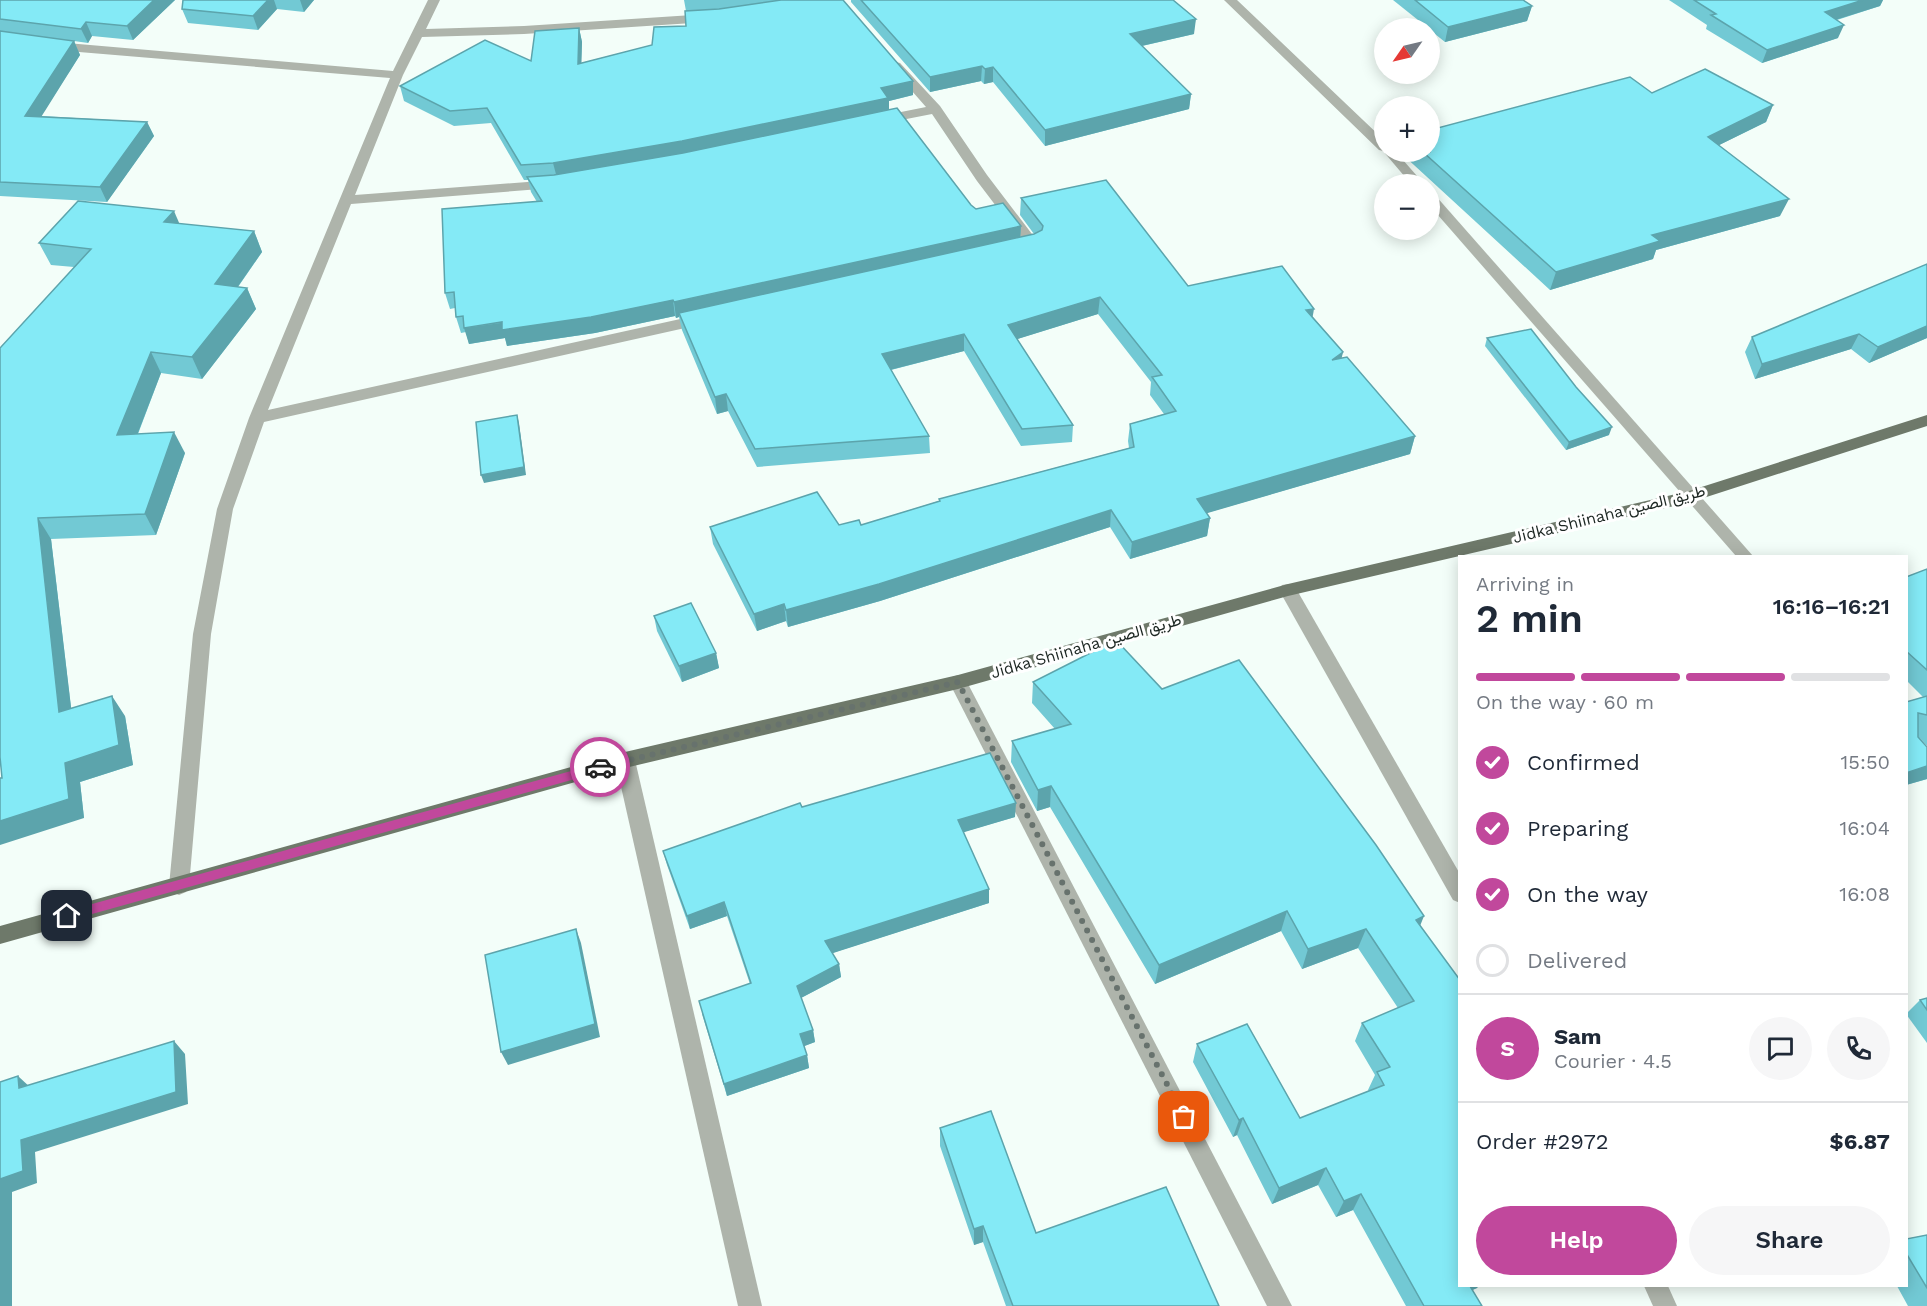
<!DOCTYPE html>
<meta charset="utf-8">
<style>
body{margin:0;font-family:"Work Sans",Vazirmatn,sans-serif;background:#f6f6f7;color:#1f2937;height:100vh;display:flex;flex-direction:column;font-size:22px;white-space:nowrap}
*{box-sizing:border-box;margin:0}
p{font-size:20px;color:#747a83}
.icon{flex:none;width:33px;height:33px;fill:none;stroke:currentColor;stroke-width:2;stroke-linecap:round;stroke-linejoin:round}
.map{position:relative;flex:1;overflow:hidden}
.panel{position:absolute;left:1458px;top:555px;width:450px;height:732px;display:flex;flex-direction:column;background:#fff;border-radius:0px;box-shadow:0 3px 15px #0003}
.panel>*{flex:none}
.needle{width:39px;rotate:236deg}
.tools{position:absolute;left:1374px;top:18px;display:grid;gap:12px}
.tools a{display:grid;place-items:center;width:66px;height:66px;border-radius:50%;background:#fff;box-shadow:0 3px 15px #0003;font-size:30px}
.pin{position:absolute;display:grid;place-items:center;width:51px;height:51px;color:#fff;margin:-26px;border-radius:12px;box-shadow:0 3px 9px #0006}
.courier{position:absolute;display:grid;place-items:center;width:60px;height:60px;margin:-30px;border:4px solid #c1489c;border-radius:50%;background:#fff;color:#222;box-shadow:0 2px 8px #0007}
.overview em{font-style:normal;font-weight:600}
.overview div{display:flex;flex-direction:column-reverse}
.overview{display:flex;align-items:center;justify-content:space-between;height:102px;padding:0 18px}
h1{font-size:39px;font-weight:600;line-height:45px}
.bar{display:grid;grid-template-columns:repeat(4,1fr);gap:9px 6px;align-content:center;height:72px;padding:0 18px}
.bar i{height:8px;border-radius:4px;background:#e0e1e3}
.bar .on{background:#c1489c}
.bar p{grid-column:span 4}
.line{display:flex;align-items:center;gap:15px;padding:0 18px;border-top:2px solid #e0e1e3}
.line div{flex:1}
.round{display:grid;place-items:center;flex:none;width:63px;height:63px;border-radius:32px;background:#f6f6f7}
ol{padding:0 18px;list-style:none}
li{display:flex;align-items:center;gap:18px;height:66px}
li p{margin-inline-start:auto}
li .icon{padding:6px;border-radius:50%;background:#c1489c;color:#fff;stroke-width:4}
li:last-child{color:#747a83}
li i{width:33px;height:33px;border:3px solid #e0e1e3;border-radius:50%}
.action{display:flex;gap:12px;margin-top:auto;padding:12px 18px}
.action a{flex:1;height:69px;border-radius:36px;background:#c1489c;color:#fff;font-size:24px;font-weight:600;line-height:69px;text-align:center}
.action a+a{background:#f6f6f7;color:#1f2937}
.map>svg:first-child{display:block}
.lines{fill:none;stroke-linecap:round;stroke-linejoin:round}
.minor{fill:#aeb4ab;fill-rule:evenodd}
.primary{fill:#6e796a;fill-rule:evenodd}
.wall{fill:#72c9d4}
.shaded-wall{fill:#5ca4ac}
.building{fill:#84eaf6;stroke:#5ca4ac;stroke-width:1.5}
.route{fill:#c1489c}
.done{stroke:#67726d;stroke-width:6;stroke-dasharray:0 10.8}
.labels{text-anchor:middle;dominant-baseline:central;stroke-width:6;stroke-linejoin:round;paint-order:stroke}
.street-label{font-size:16px;fill:#1c2622;stroke:#fff}
</style>
<div class="map">
<svg width="1927" height="1306" viewBox="0 0 1927 1306">
<rect width="100%" height="100%" fill="#f3fef9"/>
<g class="lines">
<g class="minor">
<polygon points="428,0 440,0 426,29 524,26 708,14 714,18 708,22 524,34 422,37 403,75 355,195 553,180 560,184 553,188 351,204 268,410 703,314 710,319 703,324 264,422 233,509 211,634 189,886 186,892 179,895 172,892 169,886 193,634 217,509 249,418 390,78 55,50 49,46 55,42 393,71"/>
<polygon points="1224,0 1237,0 1384,140 1384,152 1396,152 1424,184 1411,184 1383,151 1379,150"/>
<path d="M896,62L900,63L940,106L987,175L1038,242L1040,245C1036,251 1025,253 1018,251L1016,248L1024,243L977,181L932,114L881,124L876,123L875,120L876,117L926,107L890,66Z"/>
<polygon points="1430,194 1435,195 1753,556 1736,556 1430,206"/>
<polygon points="1288,584 1294,585 1460,874 1460,903 1453,900 1279,590 1282,585"/>
<polygon points="958,675 964,677 967,682 1292,1306 1267,1306 949,682 952,677"/>
<polygon points="625,752 632,755 635,760 762,1306 738,1306 615,760 618,755"/>
<polygon points="1644,1286 1668,1286 1677,1306 1653,1306"/>
</g>
<polygon class="primary" points="1927,415 1927,426 1691,502 1288,596 958,689 625,768 0,944 0,926 625,752 958,675 1288,584 1689,491"/>
</g>
<g class="wall">
<polygon points="0,0 175,0 133,40 92,36 88,43 74,41 80,55 41,116 147,122 154,136 107,202 0,196"/>
<polygon points="183,0 314,0 304,12 277,9 258,30 188,23 182,9"/>
<polygon points="684,0 843,0 913,81 913,95 889,101 889,110 971,205 976,209 1021,226 1020,237 1034,234 1020,215 1021,198 1188,286 1313,317 1343,352 1341,358 1415,436 1410,454 1206,513 1210,518 1207,536 1130,559 1110,527 880,601 788,627 786,621 757,631 713,544 710,527 861,525 939,501 939,499 1129,448 1128,441 1130,424 1164,414 1150,395 1151,382 1098,314 1017,339 1073,425 1072,442 1021,446 964,351 891,370 929,436 930,453 757,467 728,411 717,414 682,330 679,317 676,318 675,316 595,333 507,346 505,338 469,344 466,332 461,333 456,317 455,308 450,309 445,293 537,202 531,192 528,180 524,180 491,123 454,126 404,101 400,86 531,61 579,28 582,42 581,63 652,45 686,26 686,11"/>
<polygon points="851,0 1173,0 1194,34 1142,46 1191,94 1189,109 1045,146 993,82 984,84 981,81 930,92 851,2"/>
<polygon points="1393,0 1523,0 1532,6 1527,21 1445,42 1430,30 1430,28 1428,28"/>
<polygon points="1669,0 1883,0 1880,6 1837,20 1838,38 1762,63 1706,29 1707,25"/>
<polygon points="1652,93 1773,105 1766,122 1719,145 1780,216 1656,250 1653,259 1550,290 1402,154 1403,152 1430,152"/>
<polygon points="179,224 254,231 262,252 238,287 247,288 256,309 202,379 161,373 138,434 185,453 156,535 51,539 71,708 125,716 133,765 80,782 84,818 2,778 0,757 74,267 51,265 39,243"/>
<polygon points="1927,264 1927,338 1869,363 1851,349 1755,379 1745,352 1752,337"/>
<polygon points="1487,338 1609,435 1566,450 1485,346"/>
<polygon points="1927,569 1927,746 1918,736 1927,747 1927,779 1906,785 1906,702 1923,697 1906,680 1906,577"/>
<polygon points="654,616 716,653 719,668 682,682 657,631"/>
<polygon points="1033,682 1162,689 1420,926 1477,1288 1472,1290 1482,1306 1406,1306 1353,1210 1336,1217 1318,1185 1272,1204 1237,1135 1233,1137 1193,1062 1197,1044 1300,1118 1369,1091 1368,1090 1375,1075 1355,1041 1362,1023 1398,1008 1358,948 1302,969 1281,931 1155,984 1050,807 1037,811 1011,762 1012,741 1055,729 1032,703"/>
<polygon points="802,807 1015,817 963,832 989,889 989,903 832,953 839,964 841,977 801,998 813,1030 815,1042 804,1046 807,1055 809,1068 727,1096 702,1014 750,984 727,916 690,929 667,865 663,851"/>
<polygon points="1927,998 1927,1043 1906,1014 1920,1000"/>
<polygon points="940,1128 1036,1233 1219,1306 1006,1306 983,1242 974,1245 940,1146"/>
<polygon points="1927,1235 1927,1306 1908,1306 1897,1286 1906,1286 1906,1239"/>
</g>
<g class="shaded-wall">
<polygon points="154,0 175,0 133,40 127,26"/>
<polygon points="268,0 274,0 277,9 258,30 253,16"/>
<polygon points="300,0 314,0 304,12"/>
<polygon points="1863,0 1883,0 1880,6 1819,25 1825,12"/>
<polygon points="1532,6 1527,21 1445,42 1448,27"/>
<polygon points="1196,19 1194,34 1128,49 1130,34"/>
<polygon points="86,22 92,36 88,43 81,29"/>
<polygon points="1844,25 1838,38 1762,63 1767,50"/>
<polygon points="579,28 582,42 581,78 578,64"/>
<polygon points="74,41 80,55 33,130 25,116"/>
<polygon points="982,66 981,81 930,92 930,77"/>
<polygon points="993,67 993,82 984,84 985,69"/>
<polygon points="913,81 913,95 889,101 889,113 557,178 553,163"/>
<polygon points="1191,94 1189,109 1045,146 1045,130"/>
<polygon points="1773,105 1766,122 1701,154 1708,137"/>
<polygon points="147,122 154,136 107,202 100,187"/>
<polygon points="1789,199 1780,216 1656,250 1653,259 1550,290 1556,272 1652,235"/>
<polygon points="174,211 183,232 164,222"/>
<polygon points="1021,226 1020,242 679,313 679,317 676,318 674,302"/>
<polygon points="254,231 262,252 225,305 215,284"/>
<polygon points="247,288 256,309 202,379 192,357"/>
<polygon points="1100,297 1098,314 1008,342 1008,325"/>
<polygon points="673,300 675,316 595,333 507,346 505,338 469,344 464,328"/>
<polygon points="1314,309 1311,326 1306,310"/>
<polygon points="1927,326 1927,338 1869,363 1878,347"/>
<polygon points="964,334 964,351 882,372 882,354"/>
<polygon points="1859,334 1851,349 1755,379 1762,364"/>
<polygon points="151,352 161,373 129,456 117,435"/>
<polygon points="1343,352 1339,370 1332,360"/>
<polygon points="726,394 728,411 717,414 715,397"/>
<polygon points="517,415 519,423 526,475 484,483 481,475"/>
<polygon points="1612,427 1609,435 1566,450 1569,442"/>
<polygon points="174,432 185,453 156,535 145,514"/>
<polygon points="1415,436 1410,454 1194,517 1197,499"/>
<polygon points="1111,510 1110,527 880,601 788,627 786,610"/>
<polygon points="38,518 51,539 74,732 59,712"/>
<polygon points="1210,518 1207,536 1130,559 1132,542"/>
<polygon points="784,604 786,621 757,631 754,614"/>
<polygon points="716,653 719,668 682,682 679,666"/>
<polygon points="112,696 125,716 133,765 80,782 84,818 0,845 0,821"/>
<polygon points="1927,766 1927,779 1906,785 1906,773"/>
<polygon points="1051,786 1050,807 1037,811 1038,790"/>
<polygon points="1016,803 1015,817 958,834 958,820"/>
<polygon points="989,889 989,903 827,955 825,941"/>
<polygon points="724,902 727,916 690,929 687,916"/>
<polygon points="1287,911 1281,931 1155,984 1159,965"/>
<polygon points="1424,916 1416,936 1416,920"/>
<polygon points="576,929 581,943 600,1037 508,1065 501,1052"/>
<polygon points="1366,929 1358,948 1302,969 1308,949"/>
<polygon points="839,964 841,977 799,999 797,986"/>
<polygon points="813,1030 815,1042 802,1047 800,1034"/>
<polygon points="174,1041 185,1054 188,1104 35,1152 37,1183 12,1192 12,1306 0,1306 0,1179 21,1140"/>
<polygon points="807,1055 809,1068 727,1096 724,1084"/>
<polygon points="18,1076 32,1089 19,1088"/>
<polygon points="1243,1118 1237,1135 1233,1137 1239,1120"/>
<polygon points="1326,1168 1318,1185 1272,1204 1279,1188"/>
<polygon points="1361,1194 1353,1210 1336,1217 1344,1201"/>
<polygon points="983,1226 983,1242 974,1245 974,1229"/>
<polygon points="1465,1286 1479,1286 1477,1288 1457,1297"/>
</g>
<g class="building">
<polygon points="0,0 154,0 127,26 86,22 81,29 0,19"/>
<polygon points="183,0 268,0 253,16 182,9"/>
<polygon points="781,0 843,0 913,81 881,88 888,98 682,141 553,163 521,165 487,108 450,111 400,86 485,40 531,61 535,31 579,28 578,64 652,45 654,27 686,26 685,11 719,9"/>
<polygon points="861,0 1173,0 1196,19 1130,34 1191,94 1045,130 993,67 985,69 982,66 930,77"/>
<polygon points="1415,0 1523,0 1532,6 1448,27"/>
<polygon points="1694,0 1863,0 1825,12 1844,25 1767,50 1711,15 1716,14"/>
<polygon points="0,31 74,41 25,116 147,122 100,187 0,182"/>
<polygon points="1705,69 1773,105 1708,137 1789,199 1652,235 1660,241 1556,272 1423,152 1430,152 1430,130 1630,77 1652,93"/>
<polygon points="897,108 971,205 976,209 1003,203 1021,226 674,302 673,300 591,317 502,330 502,322 464,328 463,316 456,317 454,292 445,293 442,209 542,201 527,177 554,175 683,153"/>
<polygon points="1106,180 1188,286 1282,266 1314,309 1306,310 1343,352 1332,360 1347,357 1415,436 1197,499 1210,518 1132,542 1111,510 879,584 786,610 784,604 754,614 710,527 817,492 839,525 859,520 861,525 940,501 939,499 1134,447 1130,424 1176,411 1152,377 1162,375 1100,297 1008,325 1073,425 1022,429 964,334 882,354 929,436 755,449 726,394 715,397 679,313 1034,234 1042,230 1043,226 1021,198"/>
<polygon points="78,201 174,211 164,222 254,231 215,284 247,288 192,357 151,352 117,435 174,432 145,514 38,518 59,712 112,696 119,745 65,763 69,799 0,821 0,778 2,778 0,757 0,348 91,249 39,243"/>
<polygon points="1927,264 1927,326 1878,347 1859,334 1762,364 1752,337"/>
<polygon points="1531,329 1576,387 1612,427 1569,442 1487,338"/>
<polygon points="517,415 524,467 481,475 476,422"/>
<polygon points="1927,569 1927,670 1906,651 1906,577"/>
<polygon points="691,603 716,653 679,666 654,616"/>
<polygon points="1116,640 1162,689 1239,660 1376,845 1424,916 1416,920 1460,980 1460,1286 1470,1286 1482,1306 1424,1306 1361,1194 1344,1201 1326,1168 1279,1188 1243,1118 1239,1120 1197,1044 1247,1024 1300,1118 1384,1085 1377,1072 1390,1067 1362,1023 1414,1001 1366,929 1308,949 1287,911 1159,965 1051,786 1038,790 1012,741 1071,724 1033,682"/>
<polygon points="1927,696 1927,715 1918,713 1918,737 1927,747 1927,766 1906,773 1906,702"/>
<polygon points="990,753 1016,803 958,820 989,889 825,941 839,964 797,986 813,1030 800,1034 807,1055 724,1084 699,1001 751,983 724,902 687,916 663,851 800,803 802,807"/>
<polygon points="576,929 595,1024 501,1052 485,955"/>
<polygon points="1927,998 1927,1010 1920,1000"/>
<polygon points="174,1041 176,1092 21,1140 23,1171 0,1179 0,1082 18,1076 19,1088"/>
<polygon points="991,1111 1036,1233 1166,1187 1219,1306 1013,1306 983,1226 974,1229 940,1128"/>
<polygon points="1927,1235 1927,1288 1906,1253 1906,1239"/>
</g>
<polygon class="route" points="600,763 605,767 600,772 67,921 62,916 67,911"/>
<g class="lines">
<polyline class="done" points="600,767 958,682 1184,1117"/>
</g>
<g class="labels">
<g class="street-label">
<text transform="translate(1609 514) rotate(-14)">Jidka Shiinaha طريق الصين</text>
<text transform="translate(1086 646) rotate(-16)">Jidka Shiinaha طريق الصين</text>
</g>
</g>
</svg>
<div class="tools">
<a><svg class="needle" viewBox="-14 -14 28 28"><path d="M0-13l5 13h-10z" fill="#e53935"/><path d="M0 13l5-13h-10z" fill="#747a83"/></svg></a>
<a>+</a>
<a>−</a>
</div>
<div class="pin" style="left:1184px;top:1117px;background:#ea580c"><svg class="icon" aria-label="bag" viewBox="0 0 24 24"><path d="M5 8h14l-1 12H6zM9 8a3 3 0 0 1 6 0"/></svg></div>
<div class="pin" style="left:67px;top:916px;background:#1f2937"><svg class="icon" aria-label="home" viewBox="0 0 24 24"><path d="M3 11l9-7 9 7M6 9v11h12V9"/></svg></div>
<div class="courier" style="left:600px;top:767px"><svg class="icon" aria-label="car" viewBox="0 0 24 24"><path d="M5 17H2v-5l4-1 3-4h7l3 4 3 1v5h-3M9 17h6M6 11h13"/><circle cx="7" cy="17" r="2"/><circle cx="17" cy="17" r="2"/></svg></div>
<section class="panel">
<div class="overview"><div><h1>2 min</h1><p>Arriving in</p></div><em>16:16–16:21</em></div>
<div class="bar"><i class="on"></i><i class="on"></i><i class="on"></i><i></i><p>On the way · 60 m</p></div>
<ol>
<li><svg class="icon" aria-label="check" viewBox="0 0 24 24"><path d="M5 12l5 5 9-10"/></svg>Confirmed<p>15:50</p></li>
<li><svg class="icon" aria-label="check" viewBox="0 0 24 24"><path d="M5 12l5 5 9-10"/></svg>Preparing<p>16:04</p></li>
<li><svg class="icon" aria-label="check" viewBox="0 0 24 24"><path d="M5 12l5 5 9-10"/></svg>On the way<p>16:08</p></li>
<li><i></i>Delivered</li>
</ol>
<div class="line" style="height:108px"><b class="round" style="background:#c1489c;color:#fff">S</b><div><b>Sam</b><p>Courier · 4.5</p></div><a class="round"><svg class="icon" aria-label="chat" viewBox="0 0 24 24"><path d="M4 5h16v11H9l-5 4z"/></svg></a><a class="round"><svg class="icon" aria-label="phone" viewBox="0 0 24 24"><path d="M5 4h4l2 5-3 2q2 4 5 5l2-3 5 2v4C11 20 4 13 5 4z"/></svg></a></div>
<div class="line" style="height:78px"><div>Order #2972</div><b>$6.87</b></div>
<div class="action"><a>Help</a><a>Share</a></div>
</section>
</div>
